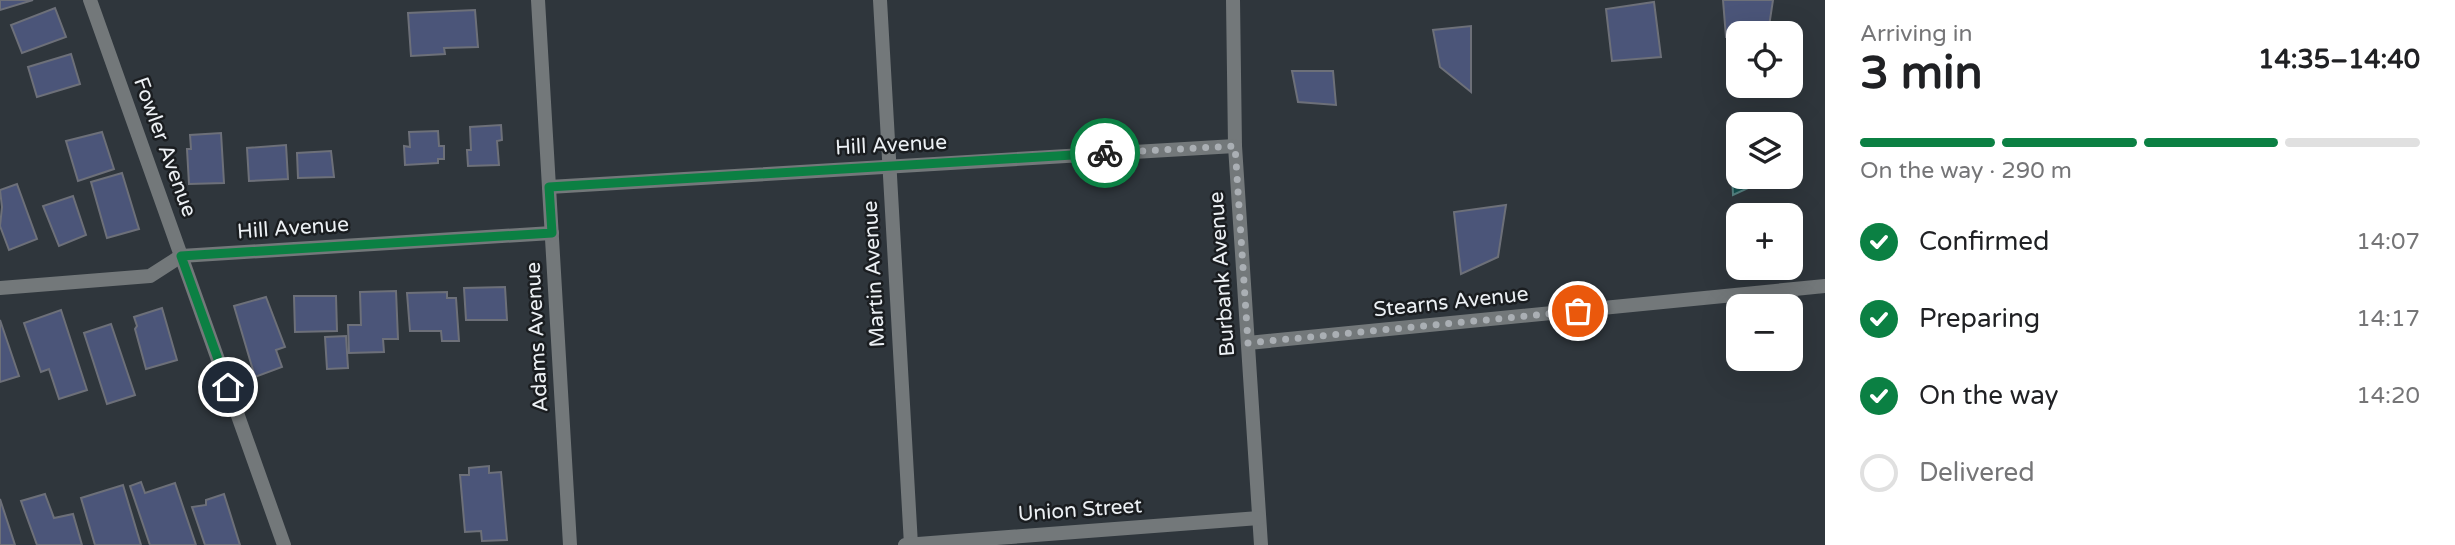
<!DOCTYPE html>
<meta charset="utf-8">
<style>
body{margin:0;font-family:"Varela Round",sans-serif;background:#f6f6f6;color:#202124;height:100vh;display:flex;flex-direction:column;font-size:26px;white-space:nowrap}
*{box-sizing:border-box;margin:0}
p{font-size:23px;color:#757577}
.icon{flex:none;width:38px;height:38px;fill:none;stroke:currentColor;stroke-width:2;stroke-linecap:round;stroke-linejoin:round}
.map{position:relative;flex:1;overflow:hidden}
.sheet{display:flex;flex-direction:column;background:#fff;width:630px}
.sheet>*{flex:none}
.controls{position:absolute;left:1726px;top:21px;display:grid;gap:14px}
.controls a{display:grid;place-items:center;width:77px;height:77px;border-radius:14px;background:#fff;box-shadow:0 7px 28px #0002;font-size:35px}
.pin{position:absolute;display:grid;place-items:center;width:60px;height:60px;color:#fff;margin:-30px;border:4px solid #fff;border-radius:50%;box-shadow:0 2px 7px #0007}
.courier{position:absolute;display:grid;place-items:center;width:70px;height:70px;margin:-35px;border:5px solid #0b8043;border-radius:50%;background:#fff;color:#222;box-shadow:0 2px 9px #0007}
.overview em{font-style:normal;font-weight:700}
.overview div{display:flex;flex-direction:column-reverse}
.overview{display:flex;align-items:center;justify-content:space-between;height:119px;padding:0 35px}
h1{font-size:46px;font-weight:700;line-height:52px}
.bar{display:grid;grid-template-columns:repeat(4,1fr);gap:10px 7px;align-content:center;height:84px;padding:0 35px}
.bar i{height:9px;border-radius:5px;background:#e0e0e0}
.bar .active{background:#0b8043}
.bar p{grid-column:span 4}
ol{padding:0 35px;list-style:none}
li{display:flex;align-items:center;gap:21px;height:77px}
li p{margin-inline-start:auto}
li .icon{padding:7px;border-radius:50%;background:#0b8043;color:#fff;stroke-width:4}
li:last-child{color:#757577}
li i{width:38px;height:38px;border:4px solid #e0e0e0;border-radius:50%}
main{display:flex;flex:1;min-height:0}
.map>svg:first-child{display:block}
.water{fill:#165250;stroke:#568181;stroke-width:2}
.building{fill:#4b5579;stroke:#6d7079;stroke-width:2}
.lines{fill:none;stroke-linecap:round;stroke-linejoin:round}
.street{stroke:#73787a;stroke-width:14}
.done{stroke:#aaafb4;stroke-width:7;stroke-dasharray:0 12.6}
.route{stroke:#0b8043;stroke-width:9}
.labels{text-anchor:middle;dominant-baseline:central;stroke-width:5;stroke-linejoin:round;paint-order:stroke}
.street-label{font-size:21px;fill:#ecf0f4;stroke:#1a1d20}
</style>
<main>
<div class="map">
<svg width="1825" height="545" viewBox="0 0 1825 545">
<rect width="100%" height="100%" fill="#2f363c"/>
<polygon class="water" points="1738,129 1738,177 1772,177 1733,195 1730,130"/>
<g class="building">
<polygon points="0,0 33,0 0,10"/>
<polygon points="1723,0 1773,0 1768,33 1738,33 1738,37 1726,37"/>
<polygon points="1654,2 1661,57 1612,61 1606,9"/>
<polygon points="55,8 66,37 22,53 11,25"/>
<polygon points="475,10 478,47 444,48 445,54 411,56 408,13"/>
<polygon points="1471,26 1471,92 1440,67 1433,30"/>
<polygon points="71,54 80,84 37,97 28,67"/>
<polygon points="1292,71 1333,71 1336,105 1298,102"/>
<polygon points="501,125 502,140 497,141 499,165 468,166 467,150 471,150 470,127"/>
<polygon points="438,131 439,146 444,146 444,159 438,159 438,163 405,165 404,146 410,147 409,132"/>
<polygon points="102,132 114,169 78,181 66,141"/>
<polygon points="221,133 224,183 189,184 187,149 191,149 190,135"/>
<polygon points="286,145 288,179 249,181 247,148"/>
<polygon points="331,151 334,177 298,178 297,153"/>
<polygon points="122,173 139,229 107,238 91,182"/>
<polygon points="17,184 37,239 9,250 0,226 2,207 0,190"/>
<polygon points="73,196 86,235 59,246 43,206"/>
<polygon points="1506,205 1498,257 1461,274 1454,212"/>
<polygon points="505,287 507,320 466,320 464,288"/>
<polygon points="396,291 398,339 383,339 384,352 349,353 348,325 361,325 360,292"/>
<polygon points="447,292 447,298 456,298 459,341 442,341 441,331 410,331 407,293"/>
<polygon points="294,296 336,296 337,331 295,332"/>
<polygon points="266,297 285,347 276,350 282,367 255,377 234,306"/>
<polygon points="162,308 177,360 146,369 135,329 137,326 134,317"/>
<polygon points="61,310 87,390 59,399 49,369 41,372 24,323"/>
<polygon points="0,320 19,376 0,382"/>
<polygon points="111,324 135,395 107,404 84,333"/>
<polygon points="346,336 348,368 327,369 325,337"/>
<polygon points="489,466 489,473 501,472 507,540 482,541 481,531 465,532 460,475 469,475 469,468"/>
<polygon points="141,482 145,493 175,483 196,545 150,545 130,486"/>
<polygon points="123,485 141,545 95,545 81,498"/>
<polygon points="45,494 54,518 73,514 82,545 37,545 21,501"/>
<polygon points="224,494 240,545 205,545 192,507 206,505 206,500"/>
<polygon points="0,499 15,545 0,545"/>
</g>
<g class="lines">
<g class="street">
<polyline points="90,0 284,545"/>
<polyline points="538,0 570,545"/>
<polyline points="880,0 911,545"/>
<polyline points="1233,0 1235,146 1261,545"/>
<polyline points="549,187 1235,146"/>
<polyline points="0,288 150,276 181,256 552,233"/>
<polyline points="1248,343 1825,286"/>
<polyline points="905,545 1259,518"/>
</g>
</g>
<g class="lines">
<polyline class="done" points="1105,153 1235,146 1248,343 1578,311"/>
<polyline class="route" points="228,387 181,256 552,233 549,187 1105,153"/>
</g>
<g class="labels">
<g class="street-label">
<text transform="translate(891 145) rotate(-3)">Hill Avenue</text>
<text transform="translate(165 147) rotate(70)">Fowler Avenue</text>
<text transform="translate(293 228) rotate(-4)">Hill Avenue</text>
<text transform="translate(874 274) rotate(-93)">Martin Avenue</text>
<text transform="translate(1222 274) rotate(-94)">Burbank Avenue</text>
<text transform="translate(1451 302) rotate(-6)">Stearns Avenue</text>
<text transform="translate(537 337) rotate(-93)">Adams Avenue</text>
<text transform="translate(1080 510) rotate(-4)">Union Street</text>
</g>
</g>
</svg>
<div class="controls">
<a><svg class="icon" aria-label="locate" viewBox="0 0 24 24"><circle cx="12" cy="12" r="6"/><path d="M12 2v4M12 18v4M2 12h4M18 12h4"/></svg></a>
<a><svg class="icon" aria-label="layers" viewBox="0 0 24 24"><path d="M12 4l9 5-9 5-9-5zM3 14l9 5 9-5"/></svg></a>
<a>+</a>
<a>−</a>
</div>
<div class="pin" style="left:1578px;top:311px;background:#ea580c"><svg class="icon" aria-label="bag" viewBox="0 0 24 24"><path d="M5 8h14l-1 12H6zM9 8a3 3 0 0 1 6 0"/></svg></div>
<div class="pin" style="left:228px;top:387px;background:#1f2937"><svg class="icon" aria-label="home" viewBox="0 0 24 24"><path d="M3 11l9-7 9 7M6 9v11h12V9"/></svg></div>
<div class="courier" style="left:1105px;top:153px"><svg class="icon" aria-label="bike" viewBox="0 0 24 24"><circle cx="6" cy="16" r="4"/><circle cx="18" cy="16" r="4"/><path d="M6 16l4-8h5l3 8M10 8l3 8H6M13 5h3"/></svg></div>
</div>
<section class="sheet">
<div class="overview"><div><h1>3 min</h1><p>Arriving in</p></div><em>14:35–14:40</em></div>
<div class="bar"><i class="active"></i><i class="active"></i><i class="active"></i><i></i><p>On the way · 290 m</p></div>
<ol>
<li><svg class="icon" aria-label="check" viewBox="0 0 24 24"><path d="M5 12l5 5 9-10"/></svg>Confirmed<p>14:07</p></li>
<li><svg class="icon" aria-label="check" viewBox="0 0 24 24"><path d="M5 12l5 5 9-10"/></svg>Preparing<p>14:17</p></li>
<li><svg class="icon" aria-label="check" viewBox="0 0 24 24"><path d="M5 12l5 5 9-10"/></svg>On the way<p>14:20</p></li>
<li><i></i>Delivered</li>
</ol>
</section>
</main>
